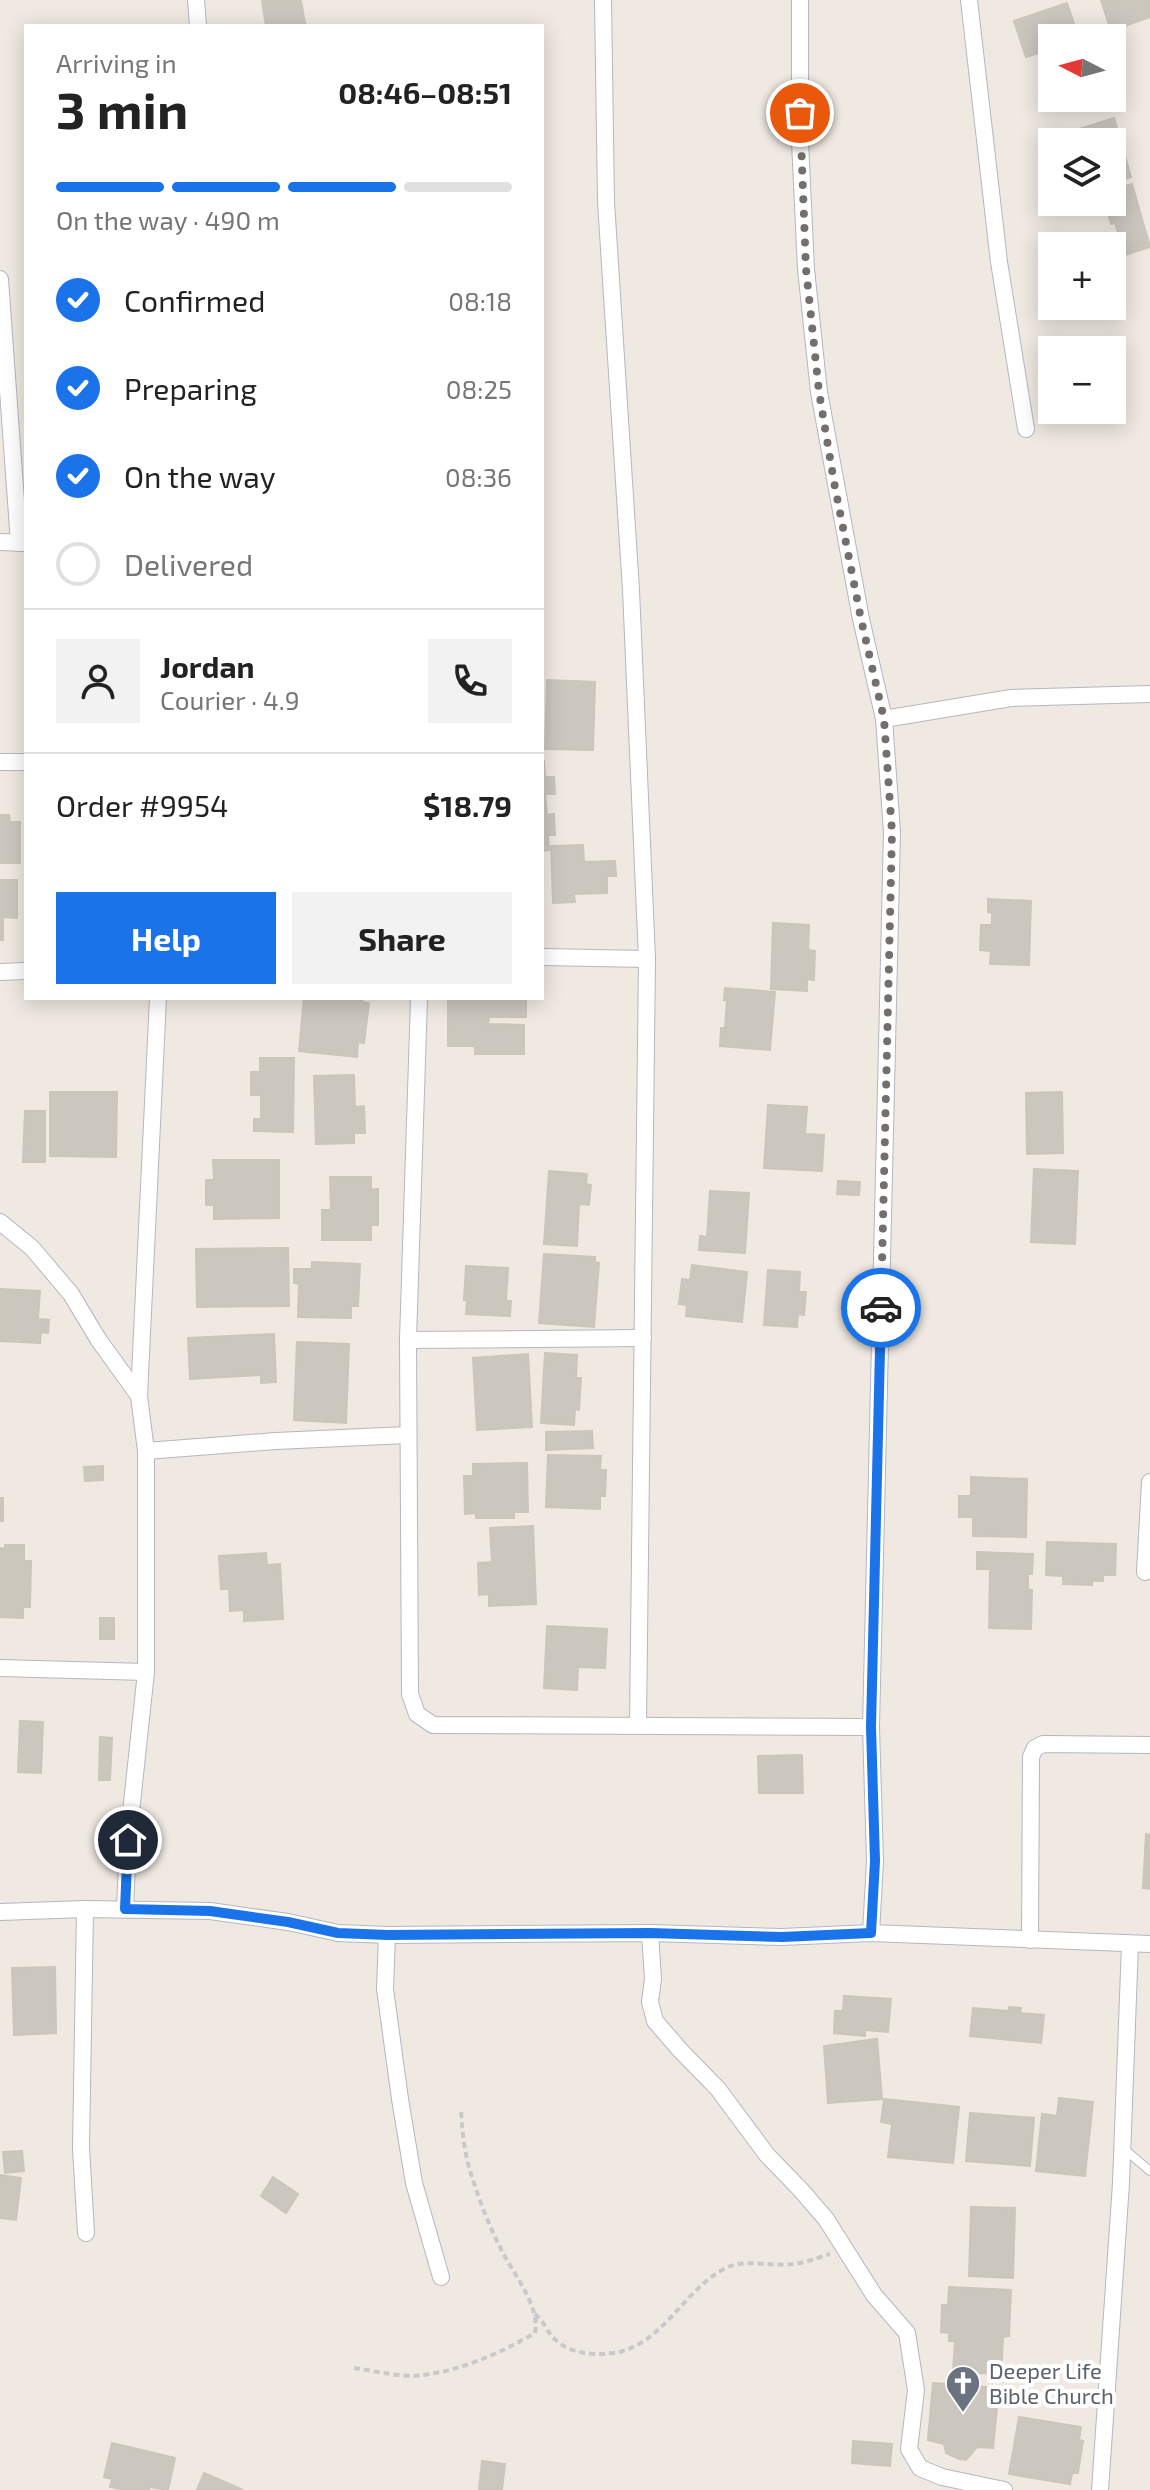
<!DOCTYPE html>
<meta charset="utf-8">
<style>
body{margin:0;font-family:"Exo 2",sans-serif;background:#f2f2f2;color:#222;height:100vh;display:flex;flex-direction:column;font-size:30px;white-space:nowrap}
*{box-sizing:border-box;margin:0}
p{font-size:26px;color:#767676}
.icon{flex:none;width:44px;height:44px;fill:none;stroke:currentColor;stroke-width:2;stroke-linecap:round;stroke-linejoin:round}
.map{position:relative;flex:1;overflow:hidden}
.panel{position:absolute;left:24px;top:24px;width:520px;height:976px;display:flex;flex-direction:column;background:#fff;border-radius:0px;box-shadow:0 4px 20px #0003}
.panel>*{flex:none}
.needle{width:52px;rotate:276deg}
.fabs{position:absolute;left:1038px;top:24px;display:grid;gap:16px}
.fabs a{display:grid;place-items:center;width:88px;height:88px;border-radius:0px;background:#fff;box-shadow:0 4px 20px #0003;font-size:40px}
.pin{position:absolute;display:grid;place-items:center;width:68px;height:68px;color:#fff;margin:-34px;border:4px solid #fff;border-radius:50%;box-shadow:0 2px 8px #0007}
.courier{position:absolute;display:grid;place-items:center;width:80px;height:80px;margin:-40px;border:6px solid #1a73e8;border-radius:50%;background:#fff;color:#222;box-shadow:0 2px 10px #0007}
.overview em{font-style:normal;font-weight:700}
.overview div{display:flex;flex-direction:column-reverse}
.overview{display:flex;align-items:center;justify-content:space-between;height:136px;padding:0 32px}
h1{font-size:52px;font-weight:700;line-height:60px}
.bar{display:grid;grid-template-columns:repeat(4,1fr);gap:12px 8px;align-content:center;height:96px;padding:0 32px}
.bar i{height:10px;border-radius:6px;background:#e0e0e0}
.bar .selected{background:#1a73e8}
.bar p{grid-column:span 4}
.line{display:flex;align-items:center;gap:20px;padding:0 32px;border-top:2px solid #e0e0e0}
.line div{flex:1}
.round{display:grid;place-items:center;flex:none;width:84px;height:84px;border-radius:0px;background:#f2f2f2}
ol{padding:0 32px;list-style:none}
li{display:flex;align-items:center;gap:24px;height:88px}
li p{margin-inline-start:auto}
li .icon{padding:8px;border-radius:50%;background:#1a73e8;color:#fff;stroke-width:4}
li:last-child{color:#767676}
li i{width:44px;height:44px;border:4px solid #e0e0e0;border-radius:50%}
.cta{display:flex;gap:16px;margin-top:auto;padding:16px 32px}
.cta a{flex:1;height:92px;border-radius:0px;background:#1a73e8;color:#fff;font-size:32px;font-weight:700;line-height:92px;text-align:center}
.cta a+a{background:#f2f2f2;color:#222}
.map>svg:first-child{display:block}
.building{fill:#cbc7bf;stroke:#cbc5ba;stroke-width:2}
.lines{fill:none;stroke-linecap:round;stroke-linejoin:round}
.service-casing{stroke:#b4b7c1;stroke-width:10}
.minor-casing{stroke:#b4b7c1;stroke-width:18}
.path{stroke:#c9c9c9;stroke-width:4;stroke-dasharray:6 4;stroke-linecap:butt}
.service{stroke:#fff;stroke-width:8}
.minor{stroke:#fff;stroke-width:16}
.done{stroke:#726f6d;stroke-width:8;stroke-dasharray:0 14.4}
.route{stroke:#1a73e8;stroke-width:10}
.labels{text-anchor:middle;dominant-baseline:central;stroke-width:8;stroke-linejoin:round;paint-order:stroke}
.worship-label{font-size:22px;fill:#5b616d;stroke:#fff;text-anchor:start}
</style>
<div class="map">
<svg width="1150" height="2490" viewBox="0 0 1150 2490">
<rect width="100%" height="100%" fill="#efe9e1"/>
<g class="building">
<polygon points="301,0 305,24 266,26 262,1"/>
<polygon points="1101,0 1150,0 1150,17 1111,31"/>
<polygon points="1067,3 1079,38 1052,38 1052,49 1026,57 1014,21"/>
<polygon points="1114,118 1131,177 1112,183 1112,142 1070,142 1067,133"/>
<polygon points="1132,184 1150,247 1125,255 1115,223 1111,224 1107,209 1112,208 1110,202 1112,202 1112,190"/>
<polygon points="547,680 595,682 593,750 545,749"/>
<polygon points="542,761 544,761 545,777 554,777 555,794 545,794 547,815 554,814 555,835 548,835 549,850 542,851"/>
<polygon points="0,815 9,815 10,822 20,822 20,863 0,863"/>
<polygon points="583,845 584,862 615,861 616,876 607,876 607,893 574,894 575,902 553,903 551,846"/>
<polygon points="0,880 17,880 17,918 3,917 3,940 0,940"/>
<polygon points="988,899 1031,901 1029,965 990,964 991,951 980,950 981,925 992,925 992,913 988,912"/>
<polygon points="773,923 809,925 808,950 815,951 814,980 807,979 807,991 771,989"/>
<polygon points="725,988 775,992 770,1050 720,1046 721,1028 725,1028 727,1000 724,1000"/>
<polygon points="304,998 362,998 362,1002 369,1003 364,1043 358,1042 357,1057 299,1051"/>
<polygon points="448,998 526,998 526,1017 489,1017 488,1024 524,1025 524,1054 475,1054 475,1046 448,1046"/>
<polygon points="260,1058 294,1058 293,1132 254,1131 254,1119 261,1119 261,1095 251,1095 251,1072 260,1072"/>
<polygon points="354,1075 355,1107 364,1106 365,1133 354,1133 354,1143 316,1144 314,1076"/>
<polygon points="50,1092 117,1092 116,1157 50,1156"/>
<polygon points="1062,1092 1063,1153 1027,1154 1026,1093"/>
<polygon points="768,1105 807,1107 805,1134 824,1135 822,1171 764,1168"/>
<polygon points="25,1111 45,1111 45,1162 23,1162"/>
<polygon points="213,1160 279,1160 279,1218 214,1219 214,1205 206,1205 206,1180 214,1180"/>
<polygon points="1034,1169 1078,1171 1075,1244 1031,1242"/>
<polygon points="549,1171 587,1174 586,1184 591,1185 589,1205 579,1204 577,1246 544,1244"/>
<polygon points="330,1177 371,1177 371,1190 378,1189 378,1225 371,1225 371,1240 322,1240 322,1210 331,1210"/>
<polygon points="838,1181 860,1182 859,1195 837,1194"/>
<polygon points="710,1191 749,1193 745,1253 699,1250 700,1236 707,1237"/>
<polygon points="288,1248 289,1306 197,1307 196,1249"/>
<polygon points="544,1254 595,1257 595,1262 599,1263 594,1327 539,1323"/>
<polygon points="312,1262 360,1264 358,1306 351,1306 351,1318 298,1317 299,1284 294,1283 294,1269 312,1269"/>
<polygon points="692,1265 747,1272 742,1322 686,1316 687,1305 679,1304 682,1279 690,1280"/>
<polygon points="466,1266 508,1268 506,1301 511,1301 510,1316 466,1314 467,1300 464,1300"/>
<polygon points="768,1270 800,1272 799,1292 806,1292 804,1315 798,1314 797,1327 764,1325"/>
<polygon points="0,1289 40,1291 38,1319 49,1320 48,1333 41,1332 40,1343 0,1341"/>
<polygon points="274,1334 276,1382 261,1383 261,1375 190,1379 188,1338"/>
<polygon points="297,1342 349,1344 346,1423 294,1420"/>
<polygon points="545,1353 577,1355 576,1378 581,1378 579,1410 575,1409 574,1425 541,1423"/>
<polygon points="528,1354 532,1427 477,1430 473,1358"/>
<polygon points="592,1431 593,1448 546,1450 546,1432"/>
<polygon points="548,1455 601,1456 600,1470 606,1470 605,1496 600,1496 600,1509 546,1507"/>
<polygon points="527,1463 528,1512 514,1512 514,1518 476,1518 476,1513 465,1514 464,1476 473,1476 473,1464"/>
<polygon points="103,1466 103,1480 85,1481 84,1467"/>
<polygon points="971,1477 1027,1479 1026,1537 973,1536 973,1517 959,1517 959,1496 971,1496"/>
<rect x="0" y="1498" width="3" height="23"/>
<polygon points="533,1526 536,1604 489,1606 489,1594 479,1595 478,1563 492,1562 490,1528"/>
<polygon points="1047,1542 1116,1544 1115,1575 1103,1575 1103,1581 1092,1581 1092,1585 1063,1584 1063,1576 1046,1575"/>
<polygon points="5,1545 24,1545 24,1561 31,1561 30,1607 23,1607 23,1618 0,1617 0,1548 5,1549"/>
<polygon points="977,1552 1033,1554 1032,1574 1028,1574 1028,1590 1032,1590 1031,1629 989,1628 990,1569 977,1569"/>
<polygon points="266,1553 267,1565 280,1564 283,1619 244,1621 244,1610 230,1611 229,1589 221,1589 219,1556"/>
<rect x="100" y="1618" width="14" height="21"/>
<polygon points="547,1626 607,1629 605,1668 578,1667 577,1690 544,1688"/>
<polygon points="20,1721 43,1722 41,1773 18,1772"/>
<polygon points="100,1737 112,1738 110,1780 99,1780"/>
<polygon points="802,1755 803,1793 759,1793 758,1756"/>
<polygon points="1146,1834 1150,1835 1150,1889 1143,1888"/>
<polygon points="55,1967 56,2033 14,2035 12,1968"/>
<polygon points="844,1996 891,1999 888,2032 865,2030 865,2036 834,2033 835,2011 843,2011"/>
<polygon points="1009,2007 1021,2008 1020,2013 1044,2015 1041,2043 970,2036 973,2008 1009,2011"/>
<polygon points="877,2039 882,2099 828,2103 824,2046"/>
<polygon points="1059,2098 1093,2102 1085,2176 1036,2171 1042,2114 1057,2116"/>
<polygon points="884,2099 959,2107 953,2163 888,2157 892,2124 881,2122"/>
<polygon points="970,2113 1034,2118 1030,2166 966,2161"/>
<polygon points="22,2151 24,2171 5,2173 3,2152"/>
<polygon points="0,2175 21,2178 16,2220 0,2218"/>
<polygon points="273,2177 298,2194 286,2213 261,2196"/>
<polygon points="971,2207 1015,2208 1013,2278 969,2276"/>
<polygon points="949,2287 1011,2290 1009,2336 1003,2337 1001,2374 953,2372 955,2341 949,2341 949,2333 941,2332 942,2305 948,2305"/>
<polygon points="933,2383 999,2388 993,2448 977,2447 966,2460 959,2459 946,2453 944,2444 928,2440"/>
<polygon points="1019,2417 1081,2427 1079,2440 1083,2441 1078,2473 1072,2473 1070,2484 1009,2474"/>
<polygon points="853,2441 892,2444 890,2466 852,2463"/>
<polygon points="112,2443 175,2458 168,2490 149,2487 149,2490 125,2490 110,2487 112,2479 104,2477"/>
<polygon points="482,2461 505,2464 502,2490 479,2490"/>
<polygon points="204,2473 243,2490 197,2490"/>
</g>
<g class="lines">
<g class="service-casing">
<polyline id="service" points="1123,2148 1150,2171"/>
</g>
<g class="minor-casing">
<g id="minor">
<polyline points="196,0 198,26"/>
<polyline points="603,0 606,202 631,590 647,959 638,1725"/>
<polyline points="800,0 800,141 806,269 819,392 861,619 884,719 892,832 871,1727 875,1861 871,1933"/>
<polyline points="969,0 999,262 1026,429"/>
<polyline points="0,279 19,543"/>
<polyline points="0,542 26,543"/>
<polyline points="884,719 1011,698 1150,694"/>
<polyline points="0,762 26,762"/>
<polyline points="542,957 647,959"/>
<polyline points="0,972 26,971"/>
<polyline points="419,998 408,1340 410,1694 417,1714 433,1725 871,1727"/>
<polyline points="0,1222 32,1248 71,1294 98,1339 139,1396"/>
<polyline points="408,1340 643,1338"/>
<polyline points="146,1451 276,1441 407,1435"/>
<polyline points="1145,1572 1150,1482"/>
<polyline points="0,1668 146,1672"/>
<polyline points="85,1909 81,2148 86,2233"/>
<polyline points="125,1909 128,1840 146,1672 146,1451 139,1396 158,998"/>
<polyline points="0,1912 85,1909 210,1911 288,1922 338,1933 387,1935 650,1933 782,1937 871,1933 1150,1944"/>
<polyline points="650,1933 653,1979 650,2002 655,2021 680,2050 718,2089 767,2155 800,2189 826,2219 874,2295 907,2333 916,2390 909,2449 920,2468 942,2477 1004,2490"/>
<polyline points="387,1935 385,1989 400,2099 414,2183 441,2277"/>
<polyline points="1030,1940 1031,1757 1035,1748 1043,1744 1150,1745"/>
<polyline points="1100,2490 1121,2183 1130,1944"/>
</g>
</g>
<g class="path">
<path d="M535,2314C546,2323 547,2334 558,2342C569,2351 585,2354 599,2354C659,2355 676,2297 722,2270C745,2256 774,2269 800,2263C810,2261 820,2257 830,2254"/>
<path d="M354,2368C376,2371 402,2378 423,2375C463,2370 500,2353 535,2333C541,2306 511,2271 500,2247C488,2224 478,2196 470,2171C464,2150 462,2130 461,2109"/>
</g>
<use href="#service" class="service"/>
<use href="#minor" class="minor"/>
</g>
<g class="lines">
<polyline class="done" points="800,113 806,269 819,392 834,482 861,619 884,719 892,832 881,1308"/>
<polyline class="route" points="128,1840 125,1909 210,1911 288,1922 338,1933 387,1935 650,1933 782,1937 871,1933 875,1861 871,1727 881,1308"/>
</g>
<defs>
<g id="church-pin" transform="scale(1.8)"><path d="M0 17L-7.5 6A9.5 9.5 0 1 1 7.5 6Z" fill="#6b7280" stroke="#fff"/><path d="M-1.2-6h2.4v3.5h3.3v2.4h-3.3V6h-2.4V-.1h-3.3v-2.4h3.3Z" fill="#fff"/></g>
</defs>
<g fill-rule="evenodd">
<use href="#church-pin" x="963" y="2383"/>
</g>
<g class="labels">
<g class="worship-label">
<text x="989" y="2370">Deeper Life<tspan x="989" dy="25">Bible Church</tspan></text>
</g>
</g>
</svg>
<div class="fabs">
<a><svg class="needle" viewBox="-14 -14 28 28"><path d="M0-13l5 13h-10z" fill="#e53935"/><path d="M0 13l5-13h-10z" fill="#767676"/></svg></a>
<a><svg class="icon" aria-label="layers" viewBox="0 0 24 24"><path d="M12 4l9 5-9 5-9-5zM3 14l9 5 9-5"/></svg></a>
<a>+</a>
<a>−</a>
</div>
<div class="pin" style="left:800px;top:113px;background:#ea580c"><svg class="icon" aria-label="bag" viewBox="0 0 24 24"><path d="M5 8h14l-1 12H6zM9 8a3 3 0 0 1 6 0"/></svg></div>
<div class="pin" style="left:128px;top:1840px;background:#1f2937"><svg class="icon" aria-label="home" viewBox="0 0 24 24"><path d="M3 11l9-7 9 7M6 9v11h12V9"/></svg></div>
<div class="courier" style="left:881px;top:1308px"><svg class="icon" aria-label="car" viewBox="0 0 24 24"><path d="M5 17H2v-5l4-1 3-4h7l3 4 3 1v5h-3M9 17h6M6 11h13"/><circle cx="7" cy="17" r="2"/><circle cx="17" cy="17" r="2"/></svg></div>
<section class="panel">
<div class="overview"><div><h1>3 min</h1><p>Arriving in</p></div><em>08:46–08:51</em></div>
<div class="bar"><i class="selected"></i><i class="selected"></i><i class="selected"></i><i></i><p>On the way · 490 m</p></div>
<ol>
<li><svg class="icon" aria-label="check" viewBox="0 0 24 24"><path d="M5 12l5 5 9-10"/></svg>Confirmed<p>08:18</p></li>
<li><svg class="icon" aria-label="check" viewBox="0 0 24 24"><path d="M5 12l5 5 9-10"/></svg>Preparing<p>08:25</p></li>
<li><svg class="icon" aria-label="check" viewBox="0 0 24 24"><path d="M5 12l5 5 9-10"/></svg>On the way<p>08:36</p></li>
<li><i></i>Delivered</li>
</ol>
<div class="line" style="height:144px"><a class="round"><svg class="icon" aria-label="person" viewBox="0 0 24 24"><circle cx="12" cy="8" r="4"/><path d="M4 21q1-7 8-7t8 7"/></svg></a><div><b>Jordan</b><p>Courier · 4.9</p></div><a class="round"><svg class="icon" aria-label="phone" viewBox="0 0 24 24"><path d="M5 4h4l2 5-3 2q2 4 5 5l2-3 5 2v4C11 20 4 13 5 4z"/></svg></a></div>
<div class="line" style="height:104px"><div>Order #9954</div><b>$18.79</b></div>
<div class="cta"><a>Help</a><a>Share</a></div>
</section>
</div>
